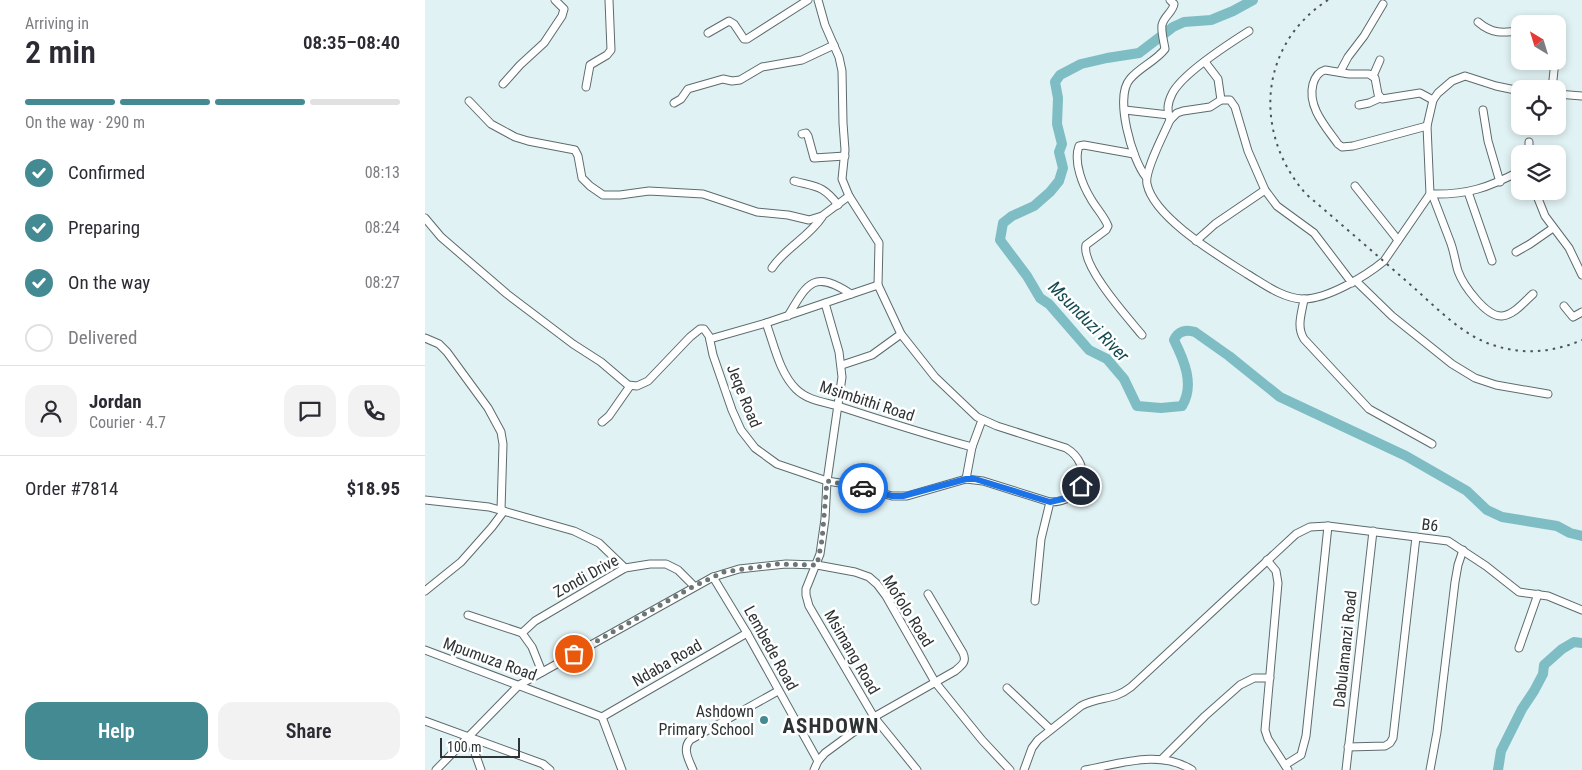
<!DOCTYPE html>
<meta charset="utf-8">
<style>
body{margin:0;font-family:"Roboto Condensed",sans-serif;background:#f2f2f3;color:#2b2b33;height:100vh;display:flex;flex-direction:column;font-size:19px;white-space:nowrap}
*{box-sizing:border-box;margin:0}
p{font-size:16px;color:#7c7c81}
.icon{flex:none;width:28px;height:28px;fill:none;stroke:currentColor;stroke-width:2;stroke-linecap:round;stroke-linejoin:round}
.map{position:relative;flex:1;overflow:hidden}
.sheet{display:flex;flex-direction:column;background:#fff;width:425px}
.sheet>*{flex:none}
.needle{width:32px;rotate:322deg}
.fabs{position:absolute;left:1086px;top:15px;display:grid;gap:10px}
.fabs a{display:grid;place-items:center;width:55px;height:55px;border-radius:10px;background:#fff;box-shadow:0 2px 8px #0003;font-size:25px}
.scale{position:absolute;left:15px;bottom:12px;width:80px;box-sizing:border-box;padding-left:5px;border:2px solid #2d3334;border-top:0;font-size:14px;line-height:18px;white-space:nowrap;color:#2d3334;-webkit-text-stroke:4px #fff;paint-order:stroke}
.pin{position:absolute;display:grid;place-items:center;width:42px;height:42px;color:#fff;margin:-21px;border:2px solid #fff;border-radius:50%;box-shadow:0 1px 5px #0007}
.courier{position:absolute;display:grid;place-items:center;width:50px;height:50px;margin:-25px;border:4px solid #1a73e8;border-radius:50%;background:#fff;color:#222;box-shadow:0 1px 6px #0007}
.summary em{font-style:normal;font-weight:600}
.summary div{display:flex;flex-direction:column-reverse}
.summary{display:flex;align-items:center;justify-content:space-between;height:85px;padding:0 25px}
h1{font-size:32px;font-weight:600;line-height:38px}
.bar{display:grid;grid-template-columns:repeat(4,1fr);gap:8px 5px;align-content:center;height:60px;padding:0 25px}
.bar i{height:6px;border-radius:4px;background:#e1e1e2}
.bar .active{background:#438a92}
.bar p{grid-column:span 4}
.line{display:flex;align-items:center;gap:12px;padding:0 25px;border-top:1px solid #e1e1e2}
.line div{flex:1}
.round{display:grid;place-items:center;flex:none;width:52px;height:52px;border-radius:15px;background:#f2f2f3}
ol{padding:0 25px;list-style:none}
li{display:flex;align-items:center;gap:15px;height:55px}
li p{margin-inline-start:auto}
li .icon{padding:5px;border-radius:50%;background:#438a92;color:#fff;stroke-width:4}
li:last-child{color:#7c7c81}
li i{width:28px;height:28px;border:2px solid #e1e1e2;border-radius:50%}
.action{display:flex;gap:10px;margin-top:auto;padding:10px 25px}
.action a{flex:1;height:58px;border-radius:15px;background:#438a92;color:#fff;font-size:20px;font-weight:600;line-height:58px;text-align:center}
.action a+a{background:#f2f2f3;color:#2b2b33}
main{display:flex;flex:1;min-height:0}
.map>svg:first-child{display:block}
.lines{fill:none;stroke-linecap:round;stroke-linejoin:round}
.river{stroke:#7ebdc4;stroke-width:10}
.minor-casing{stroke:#5d6b6d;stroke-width:9}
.minor{stroke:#fff;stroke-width:7}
.rail{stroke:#4c5455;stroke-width:2;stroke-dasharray:2.5 5;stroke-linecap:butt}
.done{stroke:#6c7677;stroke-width:5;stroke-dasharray:0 9}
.route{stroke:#1a73e8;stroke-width:6}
.poi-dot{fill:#438a92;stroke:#fff;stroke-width:2}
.labels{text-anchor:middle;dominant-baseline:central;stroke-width:5;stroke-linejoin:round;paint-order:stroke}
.street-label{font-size:16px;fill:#2d3334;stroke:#fff}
.poi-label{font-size:16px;fill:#2d3334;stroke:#fff;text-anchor:end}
.water-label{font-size:18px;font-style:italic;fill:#134b51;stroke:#fff}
.district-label{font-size:21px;font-weight:bold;letter-spacing:1px;fill:#2d3334;stroke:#fff}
</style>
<main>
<section class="sheet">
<div class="summary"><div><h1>2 min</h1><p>Arriving in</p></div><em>08:35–08:40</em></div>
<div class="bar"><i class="active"></i><i class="active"></i><i class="active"></i><i></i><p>On the way · 290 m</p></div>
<ol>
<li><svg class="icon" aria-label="check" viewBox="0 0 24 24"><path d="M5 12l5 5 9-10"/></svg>Confirmed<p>08:13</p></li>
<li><svg class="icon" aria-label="check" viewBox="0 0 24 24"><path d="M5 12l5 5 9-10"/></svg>Preparing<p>08:24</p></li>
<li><svg class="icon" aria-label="check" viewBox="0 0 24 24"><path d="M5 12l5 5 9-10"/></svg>On the way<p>08:27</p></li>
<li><i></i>Delivered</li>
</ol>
<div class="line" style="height:90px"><a class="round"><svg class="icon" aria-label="person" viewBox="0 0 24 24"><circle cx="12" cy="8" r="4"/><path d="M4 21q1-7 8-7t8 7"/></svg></a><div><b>Jordan</b><p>Courier · 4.7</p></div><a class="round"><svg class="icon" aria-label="chat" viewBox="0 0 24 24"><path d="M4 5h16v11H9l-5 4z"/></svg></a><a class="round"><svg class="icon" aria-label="phone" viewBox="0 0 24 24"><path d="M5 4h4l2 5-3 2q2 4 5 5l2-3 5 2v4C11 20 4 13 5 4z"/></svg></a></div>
<div class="line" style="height:65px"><div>Order #7814</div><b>$18.95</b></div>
<div class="action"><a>Help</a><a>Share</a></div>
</section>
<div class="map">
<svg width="1157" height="770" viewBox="0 0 1157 770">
<rect width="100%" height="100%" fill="#e1f2f4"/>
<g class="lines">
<g class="river">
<path d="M828,0L808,11L786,20L759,22L748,27L714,53L682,58L656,64L635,75L630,82L633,98L632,124L637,144L634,152L638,168L634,181L625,192L609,206L587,216L578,223L575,240L602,276L615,298L624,304L664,350L682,359L699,379L712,406L736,408L757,406C770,385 759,360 749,340C753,331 761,329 770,332L804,356L855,397L981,456L1042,491L1062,510L1077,517L1132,526L1145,533L1157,536"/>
<polyline points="1073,770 1076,751 1097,709 1109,691 1118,674 1119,665 1137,649 1149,642 1157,643"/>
</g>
<g class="minor-casing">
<g id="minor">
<path d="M393,0L400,25L414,57L417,71L418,123L420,150L417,179L424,196L454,243L453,285L476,334L510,377L552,417L572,426L641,448C669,465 660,502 625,502L616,539L610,601"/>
<path d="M1053,22C1067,34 1077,33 1095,31"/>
<polyline points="283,33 304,21 309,24 319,39 322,39 383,0"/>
<polyline points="780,62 793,79 796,100"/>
<polyline points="915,72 923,57 939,36 958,4"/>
<polyline points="948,76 955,60"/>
<polyline points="78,84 95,65 119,43 137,16 139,9 130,0"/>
<polyline points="161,87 165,65 182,55 186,50 184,0"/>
<polyline points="1127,89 1130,61"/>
<polyline points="1132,94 1157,96"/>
<polyline points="44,101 66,124 90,137 103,141 150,150 153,156 157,178 165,186 178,195 195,195 224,191 278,194 332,212 363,215 384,220 397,216 424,196"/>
<polyline points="249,103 256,99 263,89 298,79 307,81 315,80 337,67 377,60 409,45"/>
<polyline points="934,105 944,103 955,98"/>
<polyline points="700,110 744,115"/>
<polyline points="1058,110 1063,141 1075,182"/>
<path d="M745,120C742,111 742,104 747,94C756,75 805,43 824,31"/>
<path d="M1002,126L928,146L917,147L913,144C901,127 882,107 888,84C890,77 893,72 900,70L924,74H944L950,78L953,94L957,99L995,93L1008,100"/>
<polyline points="377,134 381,133 383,136 389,158 420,156"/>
<polyline points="1104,142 1104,154"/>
<path d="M709,154L659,145L654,146C648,162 658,186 666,199C671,208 679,216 683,226L681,230L661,245C656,266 703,318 717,335"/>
<path d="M721,177C707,160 689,97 705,79C715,67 731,61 740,49C739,42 736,32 737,25C739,16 748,12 749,4L745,0"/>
<path d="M369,181C391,187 398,185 413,205"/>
<polyline points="930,186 973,240"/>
<polyline points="1110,191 1120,216 1144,248 1157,275"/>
<polyline points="1043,192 1067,261"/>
<path d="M1005,194C1042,195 1063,188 1095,171"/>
<path d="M1007,194C1013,210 1019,225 1025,241C1029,251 1030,261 1033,271C1038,285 1061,317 1077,316C1089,315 1100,301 1108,294"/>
<polyline points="0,218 16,237 82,294 148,344 176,362 203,385 212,386 223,381 265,337 275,329 279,329 284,336 288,355 307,410 316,430 330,448 352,464 402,481 428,485 467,496 482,496 541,479 558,481 625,502"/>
<polyline points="771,241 790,224 840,190"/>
<polyline points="1091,252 1105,244 1128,228"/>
<path d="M347,268C360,248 384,237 397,217"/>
<polyline points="931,281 967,316 1027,364 1050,378 1071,385 1123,394"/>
<path d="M927,283L889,233L852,206L840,190L823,151L810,107L805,100H796L785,107L758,111L752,113L745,120C739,134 719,171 722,184C729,218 794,256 822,274C839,284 857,298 877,299C901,300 941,276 959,261L1005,194L1002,126L1008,100L1013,93L1027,81L1040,76L1071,86L1095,91"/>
<path d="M879,299C877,313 871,326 879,339L944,409L1007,444"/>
<polyline points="400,303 414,352 417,377 402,481 400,519 395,554 381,589 381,595 384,606 449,717 492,770"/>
<polyline points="1139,306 1148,317 1157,312"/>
<path d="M363,316C383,282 389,270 426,294"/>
<path d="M341,323C349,344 354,372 371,389C383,401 400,402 416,407C459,421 503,435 547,447"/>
<polyline points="0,338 14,344 22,352 63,408 76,432 78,444 76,510"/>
<polyline points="285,339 341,323 453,285"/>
<polyline points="417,365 447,355 476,334"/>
<polyline points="177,422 184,416 205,386"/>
<polyline points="541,479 547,447 557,420"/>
<polyline points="0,500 64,507 149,531 174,543 200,568"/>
<polyline points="842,560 851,571 853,583 840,730 843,739 863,770"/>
<polyline points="288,577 322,633 393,761"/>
<polyline points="0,591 36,562 67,527 79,511"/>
<polyline points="43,615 97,633 107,647 117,672"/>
<polyline points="97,633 110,621 200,568 225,564 241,564 253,570 269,586"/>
<polyline points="1094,648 1113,594"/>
<polyline points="0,650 177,717"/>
<polyline points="582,688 625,729"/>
<polyline points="177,717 322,633"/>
<polyline points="177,717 197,770"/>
<polyline points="0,721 118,764 125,770"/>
<polyline points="44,736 56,770"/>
<polyline points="923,747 960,746 965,743 968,738 991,537"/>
<polyline points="737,759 780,716 815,685 829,678 845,678"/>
<polyline points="860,765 876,755 881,736 903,526"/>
<polyline points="11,770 94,685 288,577 314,569 361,564 392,565 430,572 444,577 452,584 461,596 510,682 557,740 585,770"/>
<path d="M268,770C264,760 257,749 265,740L353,691"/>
<path d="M389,770L393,761L400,753L449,717L530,671C537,665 542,662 538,653L503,594"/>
<path d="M599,770L607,748L613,740L656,706C675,696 688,701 706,687L871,534L885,527L903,526L1023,541L1061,566L1094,592L1123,596L1157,610"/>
<path d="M660,770C694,764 735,749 767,770"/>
<polyline points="921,770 948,531"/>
<polyline points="1005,770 1012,732 1030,582 1033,565 1038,550"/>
</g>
</g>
<use href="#minor" class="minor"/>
<path class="rail" d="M903,0C833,45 828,134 881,194C917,225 953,256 988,287C1013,309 1039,337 1071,346C1100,355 1129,352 1157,340"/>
</g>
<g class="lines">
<polyline class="done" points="149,654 269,586 299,572 352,564 392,565 397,540 402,481 438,488"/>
<polyline class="route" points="438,488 467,496 478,496 541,479 550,479 625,502 642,498 649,494 656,486"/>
</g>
<circle class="poi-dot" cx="339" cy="720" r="5"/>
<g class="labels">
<g class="street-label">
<text transform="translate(319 396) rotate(68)">Jeqe Road</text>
<text transform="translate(442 401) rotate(18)">Msimbithi Road</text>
<text transform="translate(1005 525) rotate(7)">B6</text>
<text transform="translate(161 576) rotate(-29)">Zondi Drive</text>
<text transform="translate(483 611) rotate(58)">Mofolo Road</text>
<text transform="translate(346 648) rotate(61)">Lembede Road</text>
<text transform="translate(920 649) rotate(-84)">Dabulamanzi Road</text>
<text transform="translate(427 652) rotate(60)">Msimang Road</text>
<text transform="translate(65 659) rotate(20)">Mpumuza Road</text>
<text transform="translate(242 663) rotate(-30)">Ndaba Road</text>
</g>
<g class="poi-label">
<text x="329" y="711">Ashdown<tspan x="329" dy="18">Primary School</tspan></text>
</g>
<g class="water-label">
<text transform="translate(664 321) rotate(45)">Msunduzi River</text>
</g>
<g class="district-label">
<text x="406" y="726">ASHDOWN</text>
</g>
</g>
</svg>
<div class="fabs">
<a><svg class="needle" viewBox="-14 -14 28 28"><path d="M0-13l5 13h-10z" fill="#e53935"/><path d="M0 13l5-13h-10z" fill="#7c7c81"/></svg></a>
<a><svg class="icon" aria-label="locate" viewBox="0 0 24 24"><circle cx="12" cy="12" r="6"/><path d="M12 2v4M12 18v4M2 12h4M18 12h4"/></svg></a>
<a><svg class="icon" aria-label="layers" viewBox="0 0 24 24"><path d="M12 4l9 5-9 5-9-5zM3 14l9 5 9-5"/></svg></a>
</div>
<div class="scale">100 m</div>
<div class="pin" style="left:149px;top:654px;background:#ea580c"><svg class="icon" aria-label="bag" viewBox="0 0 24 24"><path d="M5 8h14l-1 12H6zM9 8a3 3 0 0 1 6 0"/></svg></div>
<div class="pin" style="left:656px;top:486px;background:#1f2937"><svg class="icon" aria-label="home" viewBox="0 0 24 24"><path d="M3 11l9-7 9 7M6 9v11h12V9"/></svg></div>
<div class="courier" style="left:438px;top:488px"><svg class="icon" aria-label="car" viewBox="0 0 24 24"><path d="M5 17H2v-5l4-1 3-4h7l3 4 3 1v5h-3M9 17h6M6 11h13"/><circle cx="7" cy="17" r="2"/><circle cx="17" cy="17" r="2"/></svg></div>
</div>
</main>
